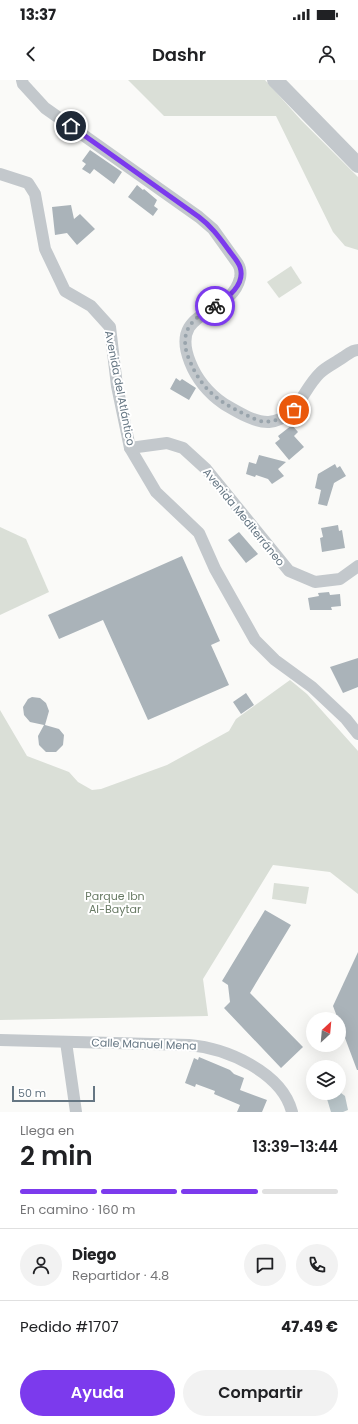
<!DOCTYPE html>
<html lang="es">
<meta charset="utf-8">
<style>
body{margin:0;font-family:Poppins,sans-serif;background:#f2f2f2;color:#202124;height:100vh;display:flex;flex-direction:column;font-size:15px;white-space:nowrap}
*{box-sizing:border-box;margin:0}
p{font-size:13px;color:#757577}
.icon{flex:none;width:22px;height:22px;fill:none;stroke:currentColor;stroke-width:2;stroke-linecap:round;stroke-linejoin:round}
.map{position:relative;height:1032px;overflow:hidden}
.side{display:flex;flex-direction:column;background:#fff;flex:1}
.side>*{flex:none}
.needle{width:26px;rotate:26deg}
.buttons{position:absolute;left:306px;top:932px;display:grid;gap:8px}
.buttons a{display:grid;place-items:center;width:40px;height:40px;border-radius:50%;background:#fff;box-shadow:0 4px 16px #0002;font-size:20px}
.scale{position:absolute;left:12px;bottom:10px;width:83px;box-sizing:border-box;padding-left:4px;border:2px solid #657683;border-top:0;font-size:11px;line-height:14px;white-space:nowrap;color:#657683;-webkit-text-stroke:3px #fff;paint-order:stroke}
.pin{position:absolute;display:grid;place-items:center;width:34px;height:34px;color:#fff;margin:-17px;border:2px solid #fff;border-radius:50%;box-shadow:0 1px 4px #0007}
.courier{position:absolute;display:grid;place-items:center;width:40px;height:40px;margin:-20px;border:3px solid #7c3aed;border-radius:50%;background:#fff;color:#222;box-shadow:0 1px 5px #0007}
.overview em{font-style:normal;font-weight:600}
.overview div{display:flex;flex-direction:column-reverse}
.overview{display:flex;align-items:center;justify-content:space-between;height:68px;padding:0 20px}
h1{font-size:26px;font-weight:600;line-height:30px}
.bar{display:grid;grid-template-columns:repeat(4,1fr);gap:6px 4px;align-content:center;height:48px;padding:0 20px}
.bar i{height:5px;border-radius:3px;background:#e0e0e0}
.bar .current{background:#7c3aed}
.bar p{grid-column:span 4}
.line{display:flex;align-items:center;gap:10px;padding:0 20px;border-top:1px solid #e0e0e0}
.line div{flex:1}
.round{display:grid;place-items:center;flex:none;width:42px;height:42px;border-radius:21px;background:#f2f2f2}
.button{display:flex;gap:8px;margin-top:auto;padding:8px 20px}
.button a{flex:1;height:46px;border-radius:24px;background:#7c3aed;color:#fff;font-size:16px;font-weight:600;line-height:46px;text-align:center}
.button a+a{background:#f2f2f2;color:#202124}
.status{display:flex;justify-content:space-between;align-items:center;height:28px;padding:0 20px;background:#fff;direction:ltr}
.status svg{height:11px;fill:currentColor}
header{display:flex;justify-content:space-between;align-items:center;height:52px;padding:0 20px;background:#fff;font-size:18px;font-weight:600}
.map>svg:first-child{display:block}
.green{fill:#dadfd7}
.water{fill:#bbc7cb}
.building{fill:#aab3b9}
.lines{fill:none;stroke-linecap:round;stroke-linejoin:round}
.minor{stroke:#c3c8cc;stroke-width:12}
.tertiary{stroke:#c3c8cc;stroke-width:16}
.done{stroke:#99a4ac;stroke-width:4;stroke-dasharray:0 7.2}
.route{stroke:#7c3aed;stroke-width:5}
.labels{text-anchor:middle;dominant-baseline:central;stroke-width:4;stroke-linejoin:round;paint-order:stroke}
.street-label{font-size:11px;fill:#657683;stroke:#fff}
.park-label{font-size:11px;fill:#687a64;stroke:#fff}
</style>
<div class="status"><b>13:37</b><svg viewBox="0 0 49 12"><path d="M0 12V9h3v3zM5 12V6h3v6zM10 12V3h3v9zM15 12V0h3v12zM26 1h20v11H26zM47 4h2v5h-2z"/></svg></div>
<header><svg class="icon" aria-label="back" viewBox="0 0 24 24"><path d="M15 5l-7 7 7 7"/></svg>Dashr<svg class="icon" aria-label="person" viewBox="0 0 24 24"><circle cx="12" cy="8" r="4"/><path d="M4 21q1-7 8-7t8 7"/></svg></header>
<div class="map">
<svg width="358" height="1032" viewBox="0 0 358 1032">
<rect width="100%" height="100%" fill="#fafaf8"/>
<g class="green">
<polygon points="128,0 265,0 301,40 358,97 358,170 345,166 333,152 276,36 164,36"/>
<polygon points="291,186 302,203 279,218 267,202"/>
<polygon points="0,447 26,459 49,512 0,535"/>
<polygon points="290,600 307,614 358,671 358,814 330,792 273,785 203,899 208,936 0,940 0,630 27,676 69,692 78,702 92,710 101,709 167,685 229,651 236,639"/>
<polygon points="274,803 309,807 306,824 272,819"/>
</g>
<polygon class="water" points="341,1013 345,1016 348,1030 343,1032 331,1032 327,1019 330,1015"/>
<g class="building">
<polygon points="90,70 122,92 114,104 94,89 90,94 82,89 86,84 82,81"/>
<polygon points="137,105 143,110 144,109 157,120 154,126 158,129 153,136 128,117"/>
<polygon points="71,125 74,139 80,134 95,149 77,165 67,153 55,155 52,127"/>
<polygon points="176,298 180,301 182,299 196,308 189,320 170,309"/>
<polygon points="292,345 298,352 294,356 304,367 289,380 275,363 280,359 278,356"/>
<polygon points="259,375 286,382 278,389 284,396 272,404 268,399 256,395 255,397 246,394 249,382 256,384"/>
<polygon points="335,384 337,388 340,386 346,396 334,403 327,426 318,424 321,410 315,408 318,394"/>
<polygon points="338,445 339,451 342,450 345,468 322,472 320,458 323,457 321,448"/>
<polygon points="239,452 258,474 246,483 228,460"/>
<polygon points="182,476 220,561 211,565 229,605 148,640 103,540 59,559 48,535"/>
<polygon points="329,512 330,515 340,514 341,526 331,527 332,530 310,530 308,518 319,516 318,513"/>
<polygon points="358,578 358,607 343,613 330,587"/>
<polygon points="246,613 254,625 241,634 233,622"/>
<polygon points="32,617 40,618 46,623 49,631 45,645 59,649 64,655 63,665 56,672 46,672 39,665 38,656 44,645 30,642 24,635 23,627 28,619"/>
<polygon points="265,830 291,845 250,913 303,967 281,988 224,928 230,922 228,905 222,901"/>
<polygon points="358,872 358,990 357,990 333,926"/>
<polygon points="199,977 230,990 234,994 244,998 240,1010 267,1020 262,1032 237,1032 240,1025 214,1014 215,1011 196,1004 195,1007 185,1003 194,978 198,980"/>
</g>
<g class="lines">
<g class="minor">
<path d="M22,0L23,4L45,28L199,137L213,149L238,184C241,189 241,193 240,198C231,237 168,227 190,282C197,300 208,313 224,324C236,331 255,343 269,342C298,339 302,310 320,293C326,287 335,283 342,278C347,275 352,270 358,270"/>
<polyline points="0,94 28,103 35,114 45,169 65,211 91,226 110,247 117,306 130,368 156,412 199,453 215,489 255,560 275,580 312,607 346,639 358,654"/>
<polyline points="130,368 167,363 183,368 206,389 289,491 315,502 340,499 358,486"/>
<path d="M0,960L189,965C226,968 282,992 292,1032"/>
<polyline points="66,962 76,1032"/>
</g>
<polyline class="tertiary" points="275,0 358,85"/>
</g>
<g class="lines">
<path class="done" d="M215,226C207,231 197,236 191,244C183,254 184,268 189,279C203,314 224,325 257,340C271,345 283,338 294,330"/>
<path class="route" d="M71,46L199,137C211,146 219,157 228,169C232,175 238,181 240,187C246,205 227,218 215,226"/>
</g>
<g class="labels">
<g class="street-label">
<text transform="translate(120 308) rotate(79)">Avenida del Atlántico</text>
<text transform="translate(244 437) rotate(51)">Avenida Mediterráneo</text>
<text transform="translate(144 964) rotate(2)">Calle Manuel Mena</text>
</g>
<g class="park-label">
<text x="115" y="816">Parque Ibn<tspan x="115" dy="13">Al-Baytar</tspan></text>
</g>
</g>
</svg>
<div class="buttons">
<a><svg class="needle" viewBox="-14 -14 28 28"><path d="M0-13l5 13h-10z" fill="#e53935"/><path d="M0 13l5-13h-10z" fill="#757577"/></svg></a>
<a><svg class="icon" aria-label="layers" viewBox="0 0 24 24"><path d="M12 4l9 5-9 5-9-5zM3 14l9 5 9-5"/></svg></a>
</div>
<div class="scale">50 m</div>
<div class="pin" style="left:294px;top:330px;background:#ea580c"><svg class="icon" aria-label="bag" viewBox="0 0 24 24"><path d="M5 8h14l-1 12H6zM9 8a3 3 0 0 1 6 0"/></svg></div>
<div class="pin" style="left:71px;top:46px;background:#1f2937"><svg class="icon" aria-label="home" viewBox="0 0 24 24"><path d="M3 11l9-7 9 7M6 9v11h12V9"/></svg></div>
<div class="courier" style="left:215px;top:226px"><svg class="icon" aria-label="bike" viewBox="0 0 24 24"><circle cx="6" cy="16" r="4"/><circle cx="18" cy="16" r="4"/><path d="M6 16l4-8h5l3 8M10 8l3 8H6M13 5h3"/></svg></div>
</div>
<section class="side">
<div class="overview"><div><h1>2 min</h1><p>Llega en</p></div><em>13:39–13:44</em></div>
<div class="bar"><i class="current"></i><i class="current"></i><i class="current"></i><i></i><p>En camino · 160 m</p></div>
<div class="line" style="height:72px"><a class="round"><svg class="icon" aria-label="person" viewBox="0 0 24 24"><circle cx="12" cy="8" r="4"/><path d="M4 21q1-7 8-7t8 7"/></svg></a><div><b>Diego</b><p>Repartidor · 4.8</p></div><a class="round"><svg class="icon" aria-label="chat" viewBox="0 0 24 24"><path d="M4 5h16v11H9l-5 4z"/></svg></a><a class="round"><svg class="icon" aria-label="phone" viewBox="0 0 24 24"><path d="M5 4h4l2 5-3 2q2 4 5 5l2-3 5 2v4C11 20 4 13 5 4z"/></svg></a></div>
<div class="line" style="height:52px"><div>Pedido #1707</div><b>47.49 €</b></div>
<div class="button"><a>Ayuda</a><a>Compartir</a></div>
</section>
